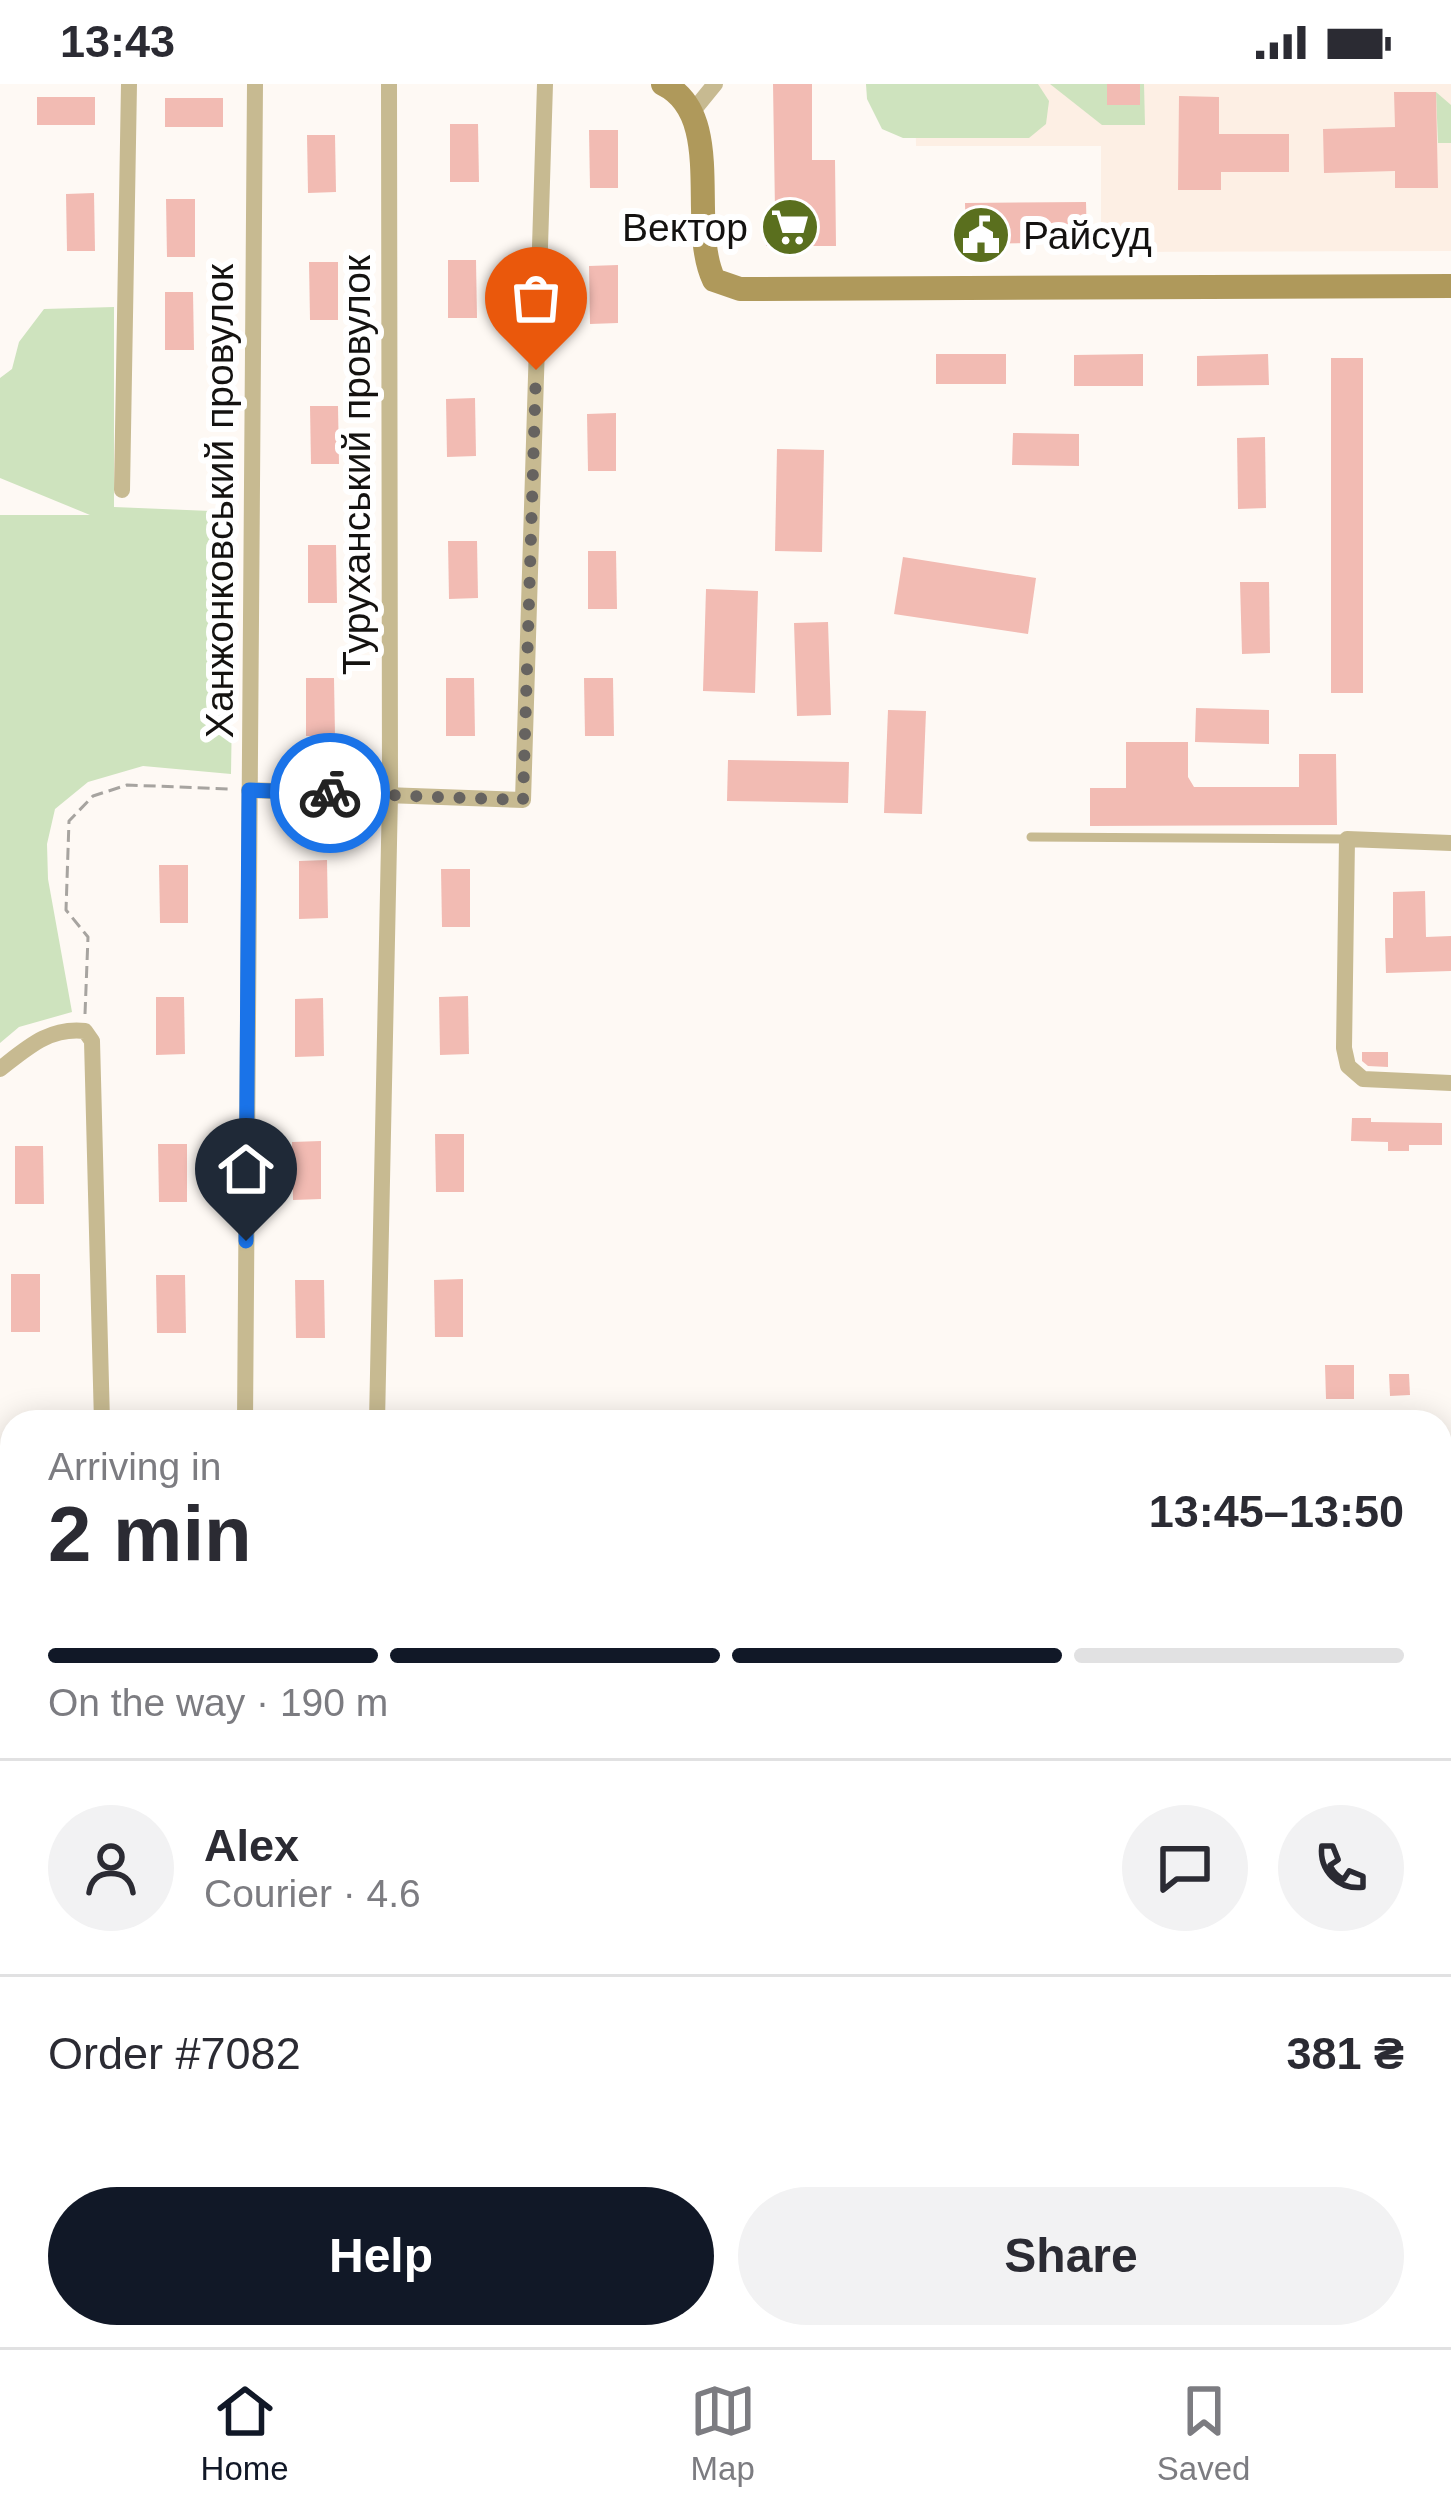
<!DOCTYPE html>
<meta charset="utf-8">
<style>
body{margin:0;font-family:Helvetica,sans-serif;background:#f2f2f3;color:#2b2b33;height:100vh;display:flex;flex-direction:column;font-size:45px;white-space:nowrap}
*{box-sizing:border-box;margin:0}
p{font-size:39px;color:#7c7c81}
.icon{flex:none;width:66px;height:66px;fill:none;stroke:currentColor;stroke-width:2;stroke-linecap:round;stroke-linejoin:round}
.map{position:relative;flex:1;overflow:hidden}
.details{position:absolute;left:0px;top:1326px;width:1452px;height:939px;display:flex;flex-direction:column;background:#fff;border-radius:36px 36px 0 0;box-shadow:0 6px 30px #0003}
.details>*{flex:none}
.pin{position:absolute;display:grid;place-items:center;width:102px;height:102px;color:#fff;margin:-123px -51px;border-radius:50% 50% 50% 0;rotate:-45deg;box-shadow:0 0 12px #0007}
.pin .icon{rotate:45deg}
.courier{position:absolute;display:grid;place-items:center;width:120px;height:120px;margin:-60px;border:9px solid #1a73e8;border-radius:50%;background:#fff;color:#222;box-shadow:0 3px 15px #0007}
.headline em{font-style:normal;font-weight:700}
.headline div{display:flex;flex-direction:column-reverse}
.headline{display:flex;align-items:center;justify-content:space-between;height:204px;padding:0 48px}
h1{font-size:78px;font-weight:700;line-height:90px}
.bar{display:grid;grid-template-columns:repeat(4,1fr);gap:18px 12px;align-content:center;height:144px;padding:0 48px}
.bar i{height:15px;border-radius:9px;background:#e1e1e2}
.bar .active{background:#111827}
.bar p{grid-column:span 4}
.line{display:flex;align-items:center;gap:30px;padding:0 48px;border-top:3px solid #e1e1e2}
.line div{flex:1}
.round{display:grid;place-items:center;flex:none;width:126px;height:126px;border-radius:63px;background:#f2f2f3}
.button{display:flex;gap:24px;margin-top:auto;padding:24px 48px}
.button a{flex:1;height:138px;border-radius:72px;background:#111827;color:#fff;font-size:48px;font-weight:700;line-height:138px;text-align:center}
.button a+a{background:#f2f2f3;color:#2b2b33}
.status{display:flex;justify-content:space-between;align-items:center;height:84px;padding:0 60px;background:#fff;direction:ltr}
.status svg{height:33px;fill:currentColor}
.tabs{display:flex;justify-content:space-around;align-items:center;height:168px;border-top:3px solid #e1e1e2;background:#fff;font-size:33px;color:#7c7c81}
.tabs a{display:grid;justify-items:center;gap:6px}
.tabs .active{color:#111827}
.map>svg:first-child{display:block}
.built{fill:#fdefe4}
.green{fill:#cee3be}
.building{fill:#f2bbb3}
.lines{fill:none;stroke-linecap:round;stroke-linejoin:round}
.path{stroke:#a7a4a0;stroke-width:3;stroke-dasharray:12 6;stroke-linecap:butt}
.lane{stroke:#c7ba91;stroke-width:9}
.street{stroke:#c7ba91;stroke-width:16}
.secondary{stroke:#af995b;stroke-width:24}
.done{stroke:#666360;stroke-width:12;stroke-dasharray:0 21.6}
.route{stroke:#1a73e8;stroke-width:15}
.labels{text-anchor:middle;dominant-baseline:central;stroke-width:12;stroke-linejoin:round;paint-order:stroke}
.poi-label{font-size:39px;fill:#141210;stroke:#fff;text-anchor:end}
.street-label{font-size:39px;fill:#141210;stroke:#fff}
</style>
<div class="status"><b>13:43</b><svg viewBox="0 0 49 12"><path d="M0 12V9h3v3zM5 12V6h3v6zM10 12V3h3v9zM15 12V0h3v12zM26 1h20v11H26zM47 4h2v5h-2z"/></svg></div>
<div class="map">
<svg width="1451" height="2263" viewBox="0 0 1451 2263">
<rect width="100%" height="100%" fill="#fef9f4"/>
<polygon class="built" points="915,0 1451,0 1451,167 1101,168 1101,62 916,62"/>
<g class="green">
<polygon points="866,0 1038,0 1049,17 1046,40 1029,54 903,54 882,45 867,15"/>
<polygon points="1050,0 1144,0 1145,41 1102,41"/>
<polygon points="1436,8 1451,21 1451,59 1438,59"/>
<polygon points="114,223 114,423 235,428 231,690 143,682 88,698 55,725 47,760 48,795 72,928 19,943 0,959 0,431 90,431 0,394 0,294 12,285 19,258 44,225"/>
<polygon points="0,2063 12,2072 12,2253 133,2253 134,2263 0,2263"/>
</g>
<g class="building">
<polygon points="773,0 812,0 812,76 835,76 836,162 766,162 766,127 775,127"/>
<rect x="1107" y="0" width="33" height="21"/>
<polygon points="1394,8 1436,8 1438,104 1395,104 1395,87 1324,89 1323,45 1395,43"/>
<polygon points="1179,12 1219,13 1219,50 1289,50 1289,88 1221,88 1221,106 1178,106"/>
<rect x="37" y="13" width="58" height="28"/>
<rect x="165" y="14" width="58" height="29"/>
<polygon points="450,40 478,40 479,98 450,98"/>
<polygon points="589,46 618,46 618,104 590,104"/>
<polygon points="307,51 335,51 336,108 308,109"/>
<polygon points="94,109 95,167 67,167 66,110"/>
<polygon points="166,115 195,115 195,173 167,173"/>
<polygon points="1086,118 1087,158 966,160 965,119"/>
<polygon points="448,176 476,176 477,234 448,234"/>
<polygon points="309,178 338,178 338,236 310,236"/>
<polygon points="618,181 618,239 590,240 589,182"/>
<polygon points="165,208 193,208 194,266 165,266"/>
<rect x="936" y="270" width="70" height="30"/>
<polygon points="1143,270 1143,302 1074,302 1074,271"/>
<polygon points="1268,270 1269,301 1197,302 1197,272"/>
<rect x="1331" y="274" width="32" height="335"/>
<polygon points="475,314 476,372 447,373 446,315"/>
<polygon points="310,322 338,322 339,380 311,380"/>
<polygon points="616,329 616,387 588,387 587,330"/>
<polygon points="1013,349 1079,350 1079,382 1012,381"/>
<polygon points="1265,353 1266,424 1238,425 1237,354"/>
<polygon points="777,365 824,366 822,468 775,467"/>
<polygon points="448,457 477,457 478,514 449,515"/>
<polygon points="308,461 336,461 337,519 308,519"/>
<polygon points="588,467 616,467 617,525 588,525"/>
<polygon points="903,473 1036,494 1028,550 894,530"/>
<polygon points="1240,498 1269,498 1270,569 1242,570"/>
<polygon points="706,505 758,507 755,609 703,607"/>
<polygon points="828,538 831,631 797,632 794,539"/>
<polygon points="306,594 334,594 335,652 306,652"/>
<polygon points="446,594 474,594 475,652 446,652"/>
<polygon points="584,594 613,594 614,652 585,652"/>
<polygon points="1196,624 1269,626 1269,660 1195,658"/>
<polygon points="888,626 926,627 922,730 884,729"/>
<polygon points="1126,658 1188,658 1188,693 1194,703 1299,703 1299,670 1336,670 1337,741 1090,742 1090,704 1126,704"/>
<polygon points="728,676 849,678 848,719 727,717"/>
<polygon points="327,776 328,834 299,835 299,777"/>
<polygon points="159,781 188,781 188,839 160,839"/>
<polygon points="441,785 470,785 470,843 442,843"/>
<polygon points="1425,807 1426,853 1451,852 1451,887 1386,889 1385,854 1393,854 1393,808"/>
<polygon points="468,912 469,970 440,971 439,913"/>
<polygon points="156,913 184,913 185,970 156,971"/>
<polygon points="323,914 324,972 295,973 295,915"/>
<polygon points="1362,968 1388,968 1388,983 1368,982 1362,977"/>
<polygon points="1352,1034 1371,1034 1371,1038 1442,1039 1442,1061 1409,1061 1409,1067 1388,1067 1388,1058 1351,1057"/>
<polygon points="435,1050 464,1050 464,1108 436,1108"/>
<polygon points="321,1057 321,1115 293,1116 292,1058"/>
<polygon points="158,1060 187,1060 187,1118 159,1118"/>
<polygon points="15,1062 43,1062 44,1120 15,1120"/>
<rect x="11" y="1190" width="29" height="58"/>
<polygon points="156,1191 185,1191 186,1249 157,1249"/>
<polygon points="463,1195 463,1253 435,1253 434,1196"/>
<polygon points="295,1196 324,1196 325,1254 296,1254"/>
<polygon points="1325,1281 1354,1281 1354,1315 1326,1315"/>
<polygon points="1389,1290 1409,1290 1410,1311 1390,1312"/>
</g>
<g class="lines">
<g class="path">
<polyline points="85,930 88,853 66,826 69,737 93,712 127,701 229,705"/>
<polyline points="497,2263 498,2253"/>
<polyline points="563,2263 563,2253"/>
</g>
<g class="lane">
<polyline points="1031,753 1347,755"/>
<polyline points="1440,1800 1451,1805"/>
<polyline points="734,2253 740,2263"/>
</g>
<g class="street">
<polyline points="693,27 715,0"/>
<polyline points="122,406 129,0"/>
<polyline points="249,706 523,716 545,0"/>
<polyline points="1451,759 1347,755 1344,964 1348,982 1363,995 1451,999"/>
<path d="M0,985C27,964 49,943 85,947L92,957L102,1338"/>
<polyline points="245,1338 255,0"/>
<polyline points="377,1338 390,711 389,0"/>
<polyline points="1440,1389 1451,1391"/>
<polyline points="0,1547 12,1546"/>
<polyline points="1440,1630 1451,1627"/>
<polyline points="1440,1686 1451,1649"/>
<polyline points="0,1865 12,1863"/>
<polyline points="0,2049 12,2059"/>
<polyline points="1440,2115 1451,2121"/>
<polyline points="149,2253 151,2263"/>
<polyline points="316,2253 318,2263"/>
<polyline points="1102,2253 1122,2263"/>
<polyline points="902,2263 907,2253"/>
<polyline points="1167,2263 1172,2253"/>
</g>
<path class="secondary" d="M663,0C727,31 687,140 714,196L740,205L1451,202"/>
</g>
<g class="lines">
<polyline class="done" points="330,709 523,716 536,286"/>
<polyline class="route" points="246,1157 249,706 330,709"/>
</g>
<defs>
<g id="supermarket-disc" transform="scale(3)"><circle r="9.5" fill="#5a6f1e" stroke="#fff"/><path d="M-6-5.5h2.5l.6 2H6L4.5 2H-2.5L-4.4-4H-6ZM-1.5 3.2a1.3 1.3 0 1 0 .1 0ZM3 3.2a1.3 1.3 0 1 0 .1 0Z" fill="#fff"/></g>
<g id="civic-disc" transform="scale(3)"><circle r="9.5" fill="#5a6f1e" stroke="#fff"/><path d="M-.6-6.5H3V-4.5H.6V-3L4-1V1h2V6H-6V1h2V-1L-.6-3ZM-1.2 2.5V6h2.4V2.5Z" fill="#fff"/></g>
</defs>
<g fill-rule="evenodd">
<use href="#supermarket-disc" x="790" y="143"/>
<use href="#civic-disc" x="981" y="151"/>
</g>
<g class="labels">
<g class="poi-label">
<text x="748" y="143">Вектор</text>
<text x="1023" y="151" text-anchor="start">Райсуд</text>
</g>
<g class="street-label">
<text transform="translate(356 381) rotate(-90)">Туруханський провулок</text>
<text transform="translate(219 417) rotate(-90)">Ханжонковський провулок</text>
</g>
</g>
</svg>
<div class="pin" style="left:536px;top:286px;background:#ea580c"><svg class="icon" aria-label="bag" viewBox="0 0 24 24"><path d="M5 8h14l-1 12H6zM9 8a3 3 0 0 1 6 0"/></svg></div>
<div class="pin" style="left:246px;top:1157px;background:#1f2937"><svg class="icon" aria-label="home" viewBox="0 0 24 24"><path d="M3 11l9-7 9 7M6 9v11h12V9"/></svg></div>
<div class="courier" style="left:330px;top:709px"><svg class="icon" aria-label="bike" viewBox="0 0 24 24"><circle cx="6" cy="16" r="4"/><circle cx="18" cy="16" r="4"/><path d="M6 16l4-8h5l3 8M10 8l3 8H6M13 5h3"/></svg></div>
<section class="details">
<div class="headline"><div><h1>2 min</h1><p>Arriving in</p></div><em>13:45–13:50</em></div>
<div class="bar"><i class="active"></i><i class="active"></i><i class="active"></i><i></i><p>On the way · 190 m</p></div>
<div class="line" style="height:216px"><a class="round"><svg class="icon" aria-label="person" viewBox="0 0 24 24"><circle cx="12" cy="8" r="4"/><path d="M4 21q1-7 8-7t8 7"/></svg></a><div><b>Alex</b><p>Courier · 4.6</p></div><a class="round"><svg class="icon" aria-label="chat" viewBox="0 0 24 24"><path d="M4 5h16v11H9l-5 4z"/></svg></a><a class="round"><svg class="icon" aria-label="phone" viewBox="0 0 24 24"><path d="M5 4h4l2 5-3 2q2 4 5 5l2-3 5 2v4C11 20 4 13 5 4z"/></svg></a></div>
<div class="line" style="height:156px"><div>Order #7082</div><b>381 ₴</b></div>
<div class="button"><a>Help</a><a>Share</a></div>
</section>
</div>
<nav class="tabs">
<a class="active"><svg class="icon" aria-label="home" viewBox="0 0 24 24"><path d="M3 11l9-7 9 7M6 9v11h12V9"/></svg>Home</a>
<a><svg class="icon" aria-label="map" viewBox="0 0 24 24"><path d="M3 6l6-2 6 2 6-2v14l-6 2-6-2-6 2zM9 4v14M15 6v14"/></svg>Map</a>
<a><svg class="icon" aria-label="saved" viewBox="0 0 24 24"><path d="M7 4h10v16l-5-4-5 4z"/></svg>Saved</a>
</nav>
